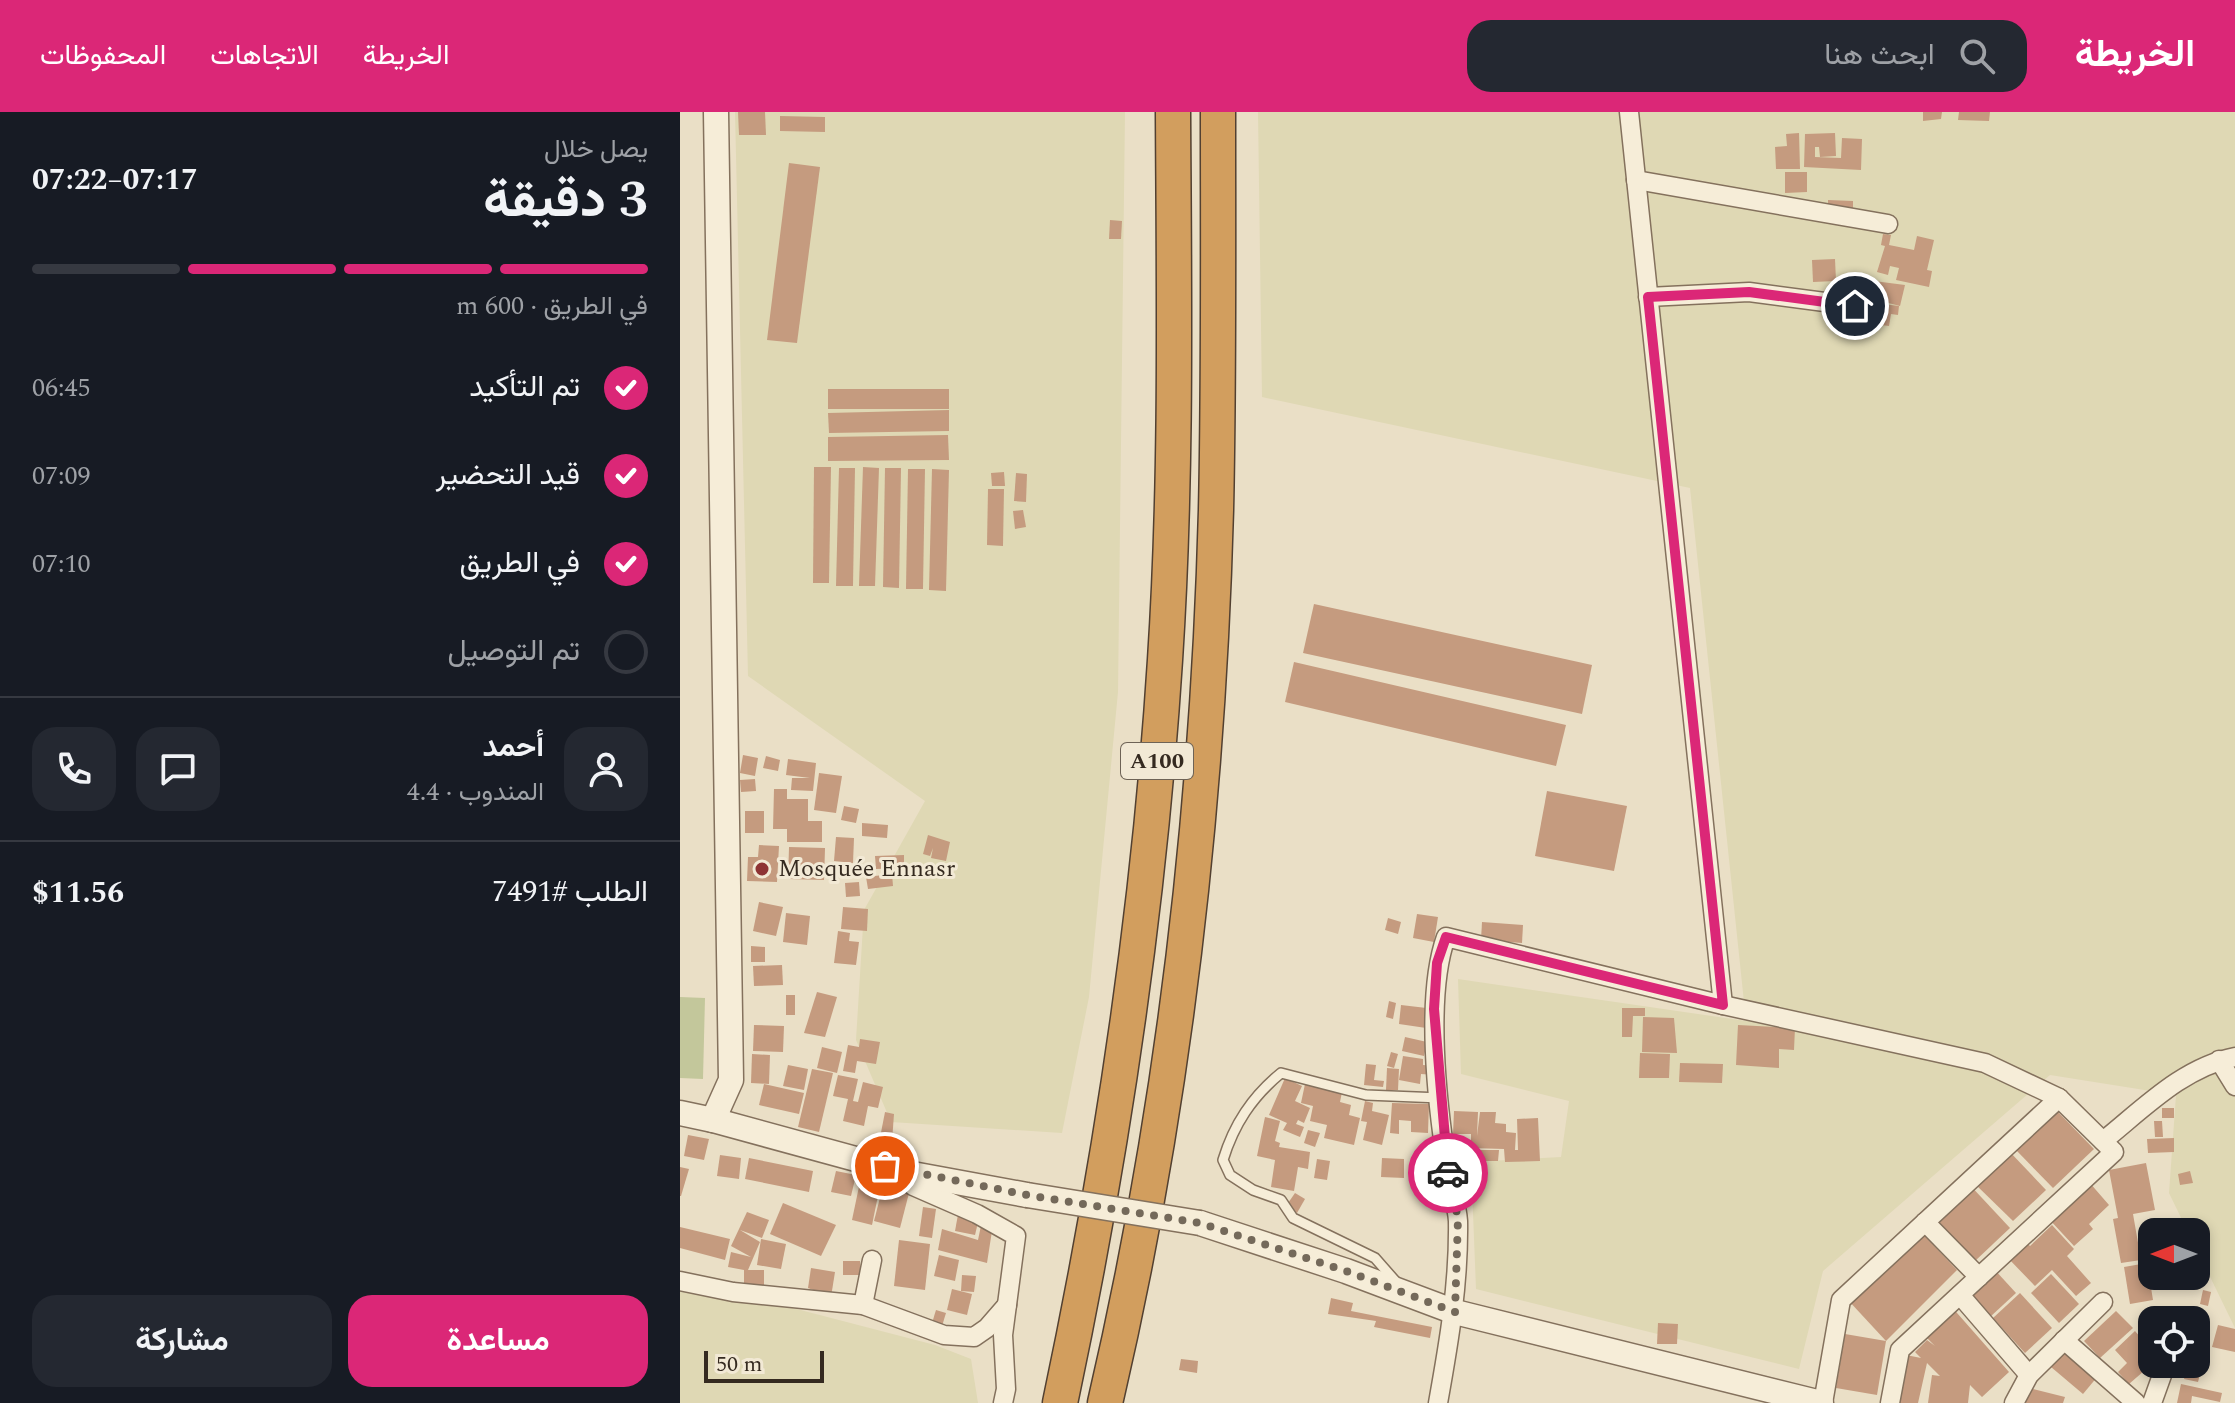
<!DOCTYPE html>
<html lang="ar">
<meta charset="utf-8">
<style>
body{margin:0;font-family:Spectral,Vazirmatn,serif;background:#242831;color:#f1f3f6;direction:rtl;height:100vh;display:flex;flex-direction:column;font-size:30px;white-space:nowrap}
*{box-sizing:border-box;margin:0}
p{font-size:26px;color:#9ea1a6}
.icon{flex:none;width:44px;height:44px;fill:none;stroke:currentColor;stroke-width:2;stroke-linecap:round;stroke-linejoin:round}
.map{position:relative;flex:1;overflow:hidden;direction:ltr}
.details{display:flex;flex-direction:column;background:#171b24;width:680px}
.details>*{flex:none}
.needle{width:52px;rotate:270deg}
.controls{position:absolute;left:1458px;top:1106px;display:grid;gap:16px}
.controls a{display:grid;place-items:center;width:72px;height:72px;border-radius:16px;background:#171b24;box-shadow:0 4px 12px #0003;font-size:40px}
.scale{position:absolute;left:24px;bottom:20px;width:120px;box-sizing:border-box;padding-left:8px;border:4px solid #352a20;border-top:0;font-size:22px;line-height:28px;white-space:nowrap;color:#352a20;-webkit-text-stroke:6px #f2e9d5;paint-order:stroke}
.pin{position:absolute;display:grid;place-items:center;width:68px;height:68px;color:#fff;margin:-34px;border:4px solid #fff;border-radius:50%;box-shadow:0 2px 8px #0007}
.courier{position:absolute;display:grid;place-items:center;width:80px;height:80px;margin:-40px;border:6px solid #db2777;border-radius:50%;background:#fff;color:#222;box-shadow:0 2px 10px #0007}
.headline em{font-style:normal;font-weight:700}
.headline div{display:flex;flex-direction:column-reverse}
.headline{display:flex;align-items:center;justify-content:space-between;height:136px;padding:0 32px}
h1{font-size:52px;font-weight:700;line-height:60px}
.bar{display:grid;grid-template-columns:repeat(4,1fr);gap:12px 8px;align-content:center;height:96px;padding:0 32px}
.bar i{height:10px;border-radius:6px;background:#363941}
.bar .active{background:#db2777}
.bar p{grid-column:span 4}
.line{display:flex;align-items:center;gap:20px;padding:0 32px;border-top:2px solid #363941}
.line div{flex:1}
.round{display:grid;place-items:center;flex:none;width:84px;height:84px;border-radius:24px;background:#242831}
ol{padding:0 32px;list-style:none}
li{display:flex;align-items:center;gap:24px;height:88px}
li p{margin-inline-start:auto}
li .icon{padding:8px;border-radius:50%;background:#db2777;color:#fff;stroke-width:4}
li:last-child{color:#9ea1a6}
li i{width:44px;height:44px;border:4px solid #363941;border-radius:50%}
.button{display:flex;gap:16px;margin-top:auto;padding:16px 32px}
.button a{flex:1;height:92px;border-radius:24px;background:#db2777;color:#fff;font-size:32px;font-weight:700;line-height:92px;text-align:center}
.button a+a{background:#242831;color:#f1f3f6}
header{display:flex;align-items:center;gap:48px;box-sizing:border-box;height:112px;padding:0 40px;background:#db2777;color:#fff}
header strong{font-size:38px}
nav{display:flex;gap:44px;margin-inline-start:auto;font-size:28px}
.search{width:560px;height:72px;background:#242831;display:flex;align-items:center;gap:20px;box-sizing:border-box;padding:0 28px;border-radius:24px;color:#9ea1a6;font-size:30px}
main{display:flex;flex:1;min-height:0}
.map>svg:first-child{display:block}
.farmland{fill:#dfd8b4}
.green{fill:#c3c79b}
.building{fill:#c59b7f}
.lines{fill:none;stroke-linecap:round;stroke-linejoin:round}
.service-casing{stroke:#84715d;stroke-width:12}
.minor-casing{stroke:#84715d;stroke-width:21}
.tertiary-casing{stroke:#84715d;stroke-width:27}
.motorway-casing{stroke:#524031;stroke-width:37}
.service{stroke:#f6edd8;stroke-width:9}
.minor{stroke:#f6edd8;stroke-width:18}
.tertiary{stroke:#f6edd8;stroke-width:24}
.motorway{stroke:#d29e5e;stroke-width:34}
.tertiary-bridge-casing{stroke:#84715d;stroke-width:27;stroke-linecap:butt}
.tertiary-bridge{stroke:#f6edd8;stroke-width:24}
.done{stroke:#74695a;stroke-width:8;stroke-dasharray:0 14.4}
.route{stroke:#db2777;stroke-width:10}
.poi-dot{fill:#8e3334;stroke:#f2e9d5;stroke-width:3}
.labels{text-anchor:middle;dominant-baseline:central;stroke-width:6;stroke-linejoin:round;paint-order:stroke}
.shield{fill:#f2e9d5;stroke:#6e6356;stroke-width:2}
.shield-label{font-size:22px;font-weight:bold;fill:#352a20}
.poi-label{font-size:24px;fill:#352a20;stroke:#f2e9d5;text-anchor:start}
</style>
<header>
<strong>الخريطة</strong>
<div class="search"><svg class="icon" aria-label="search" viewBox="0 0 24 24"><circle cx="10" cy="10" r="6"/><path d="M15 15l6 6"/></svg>ابحث هنا</div>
<nav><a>الخريطة</a><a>الاتجاهات</a><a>المحفوظات</a></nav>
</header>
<main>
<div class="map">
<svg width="1555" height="1291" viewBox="0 0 1555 1291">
<rect width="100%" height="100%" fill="#eadfc6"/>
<g class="farmland">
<polygon points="55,0 445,0 438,580 409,885 382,1021 211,1010 176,928 184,798 245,689 68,564"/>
<polygon points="578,0 1555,0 1555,1216 1516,1136 1516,1120 1508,1120 1489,1081 1496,983 1370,963 1143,1159 1119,1257 796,1177 791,1050 881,1045 889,989 781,962 778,867 1066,909 1010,376 582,285"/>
<polygon points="0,1171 67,1184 255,1233 291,1247 298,1291 0,1291"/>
</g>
<polygon class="green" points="0,885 25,886 23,967 0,966"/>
<g class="building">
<polygon points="58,0 85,0 86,23 59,23"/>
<polygon points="1243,0 1262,0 1261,7 1243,9"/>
<polygon points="1279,0 1310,0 1309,9 1278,8"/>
<polygon points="100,4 145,5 145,20 100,19"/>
<polygon points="1119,21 1120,57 1096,57 1095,35 1107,34 1106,22"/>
<polygon points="1155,21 1156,44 1140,45 1139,35 1135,35 1135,45 1161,46 1162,26 1182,27 1181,58 1124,55 1125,22"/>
<polygon points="109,51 140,55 117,231 87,228"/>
<polygon points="1105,60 1127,60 1127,80 1105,81"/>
<polygon points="1148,88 1173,89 1173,103 1148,102"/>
<polygon points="430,108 442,109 441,127 429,127"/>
<polygon points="1203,122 1211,123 1209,133 1234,138 1237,124 1254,128 1247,158 1252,159 1249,175 1216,168 1219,156 1210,154 1208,163 1197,160 1205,134 1201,133"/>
<polygon points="1155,147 1156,169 1133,170 1132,148"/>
<polygon points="1166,168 1190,175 1187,186 1163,180"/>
<polygon points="1194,169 1225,173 1220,194 1189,186"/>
<polygon points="1187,190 1219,194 1218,203 1211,202 1209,214 1185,211"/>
<rect x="148" y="277" width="121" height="20"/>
<polygon points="269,298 269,319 149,321 148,301"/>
<polygon points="268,323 269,348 148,349 148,325"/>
<polygon points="134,355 151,355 149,471 133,471"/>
<polygon points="183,355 199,356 195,474 179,474"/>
<polygon points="159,356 175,356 173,474 156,474"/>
<polygon points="205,356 221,356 219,476 203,475"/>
<polygon points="228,357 245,357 243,477 226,477"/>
<polygon points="252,357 269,358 266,479 249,478"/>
<polygon points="324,360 325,374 312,374 311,361"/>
<polygon points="336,361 347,362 346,390 334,389"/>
<polygon points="308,377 324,377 323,434 307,433"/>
<polygon points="343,398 346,415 335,417 333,399"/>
<polygon points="634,492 912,553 902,602 623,541"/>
<polygon points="614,550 886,613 876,654 605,590"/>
<polygon points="63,643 78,646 75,664 60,661"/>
<polygon points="86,644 100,648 98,659 83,656"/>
<polygon points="108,647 136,651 133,679 111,678 112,666 130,666 106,663"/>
<polygon points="139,661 162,664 156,701 134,698"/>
<polygon points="75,667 76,679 61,680 60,668"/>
<polygon points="94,677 107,677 107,687 128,687 128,709 142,709 142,730 107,730 107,717 93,717"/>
<polygon points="867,679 947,694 934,759 855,744"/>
<polygon points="164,694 179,697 176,711 161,708"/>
<rect x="65" y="699" width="19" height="22"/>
<polygon points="182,711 208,713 207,726 182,724"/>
<polygon points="248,723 270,730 266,749 251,746 253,736 250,744 243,742"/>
<polygon points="156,725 174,726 173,751 154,749"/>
<polygon points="79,733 99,734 97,770 67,769 68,745 78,745"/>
<polygon points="109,735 145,736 144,768 108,767"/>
<polygon points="224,743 224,756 196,757 195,744"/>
<polygon points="212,762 213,774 188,777 186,765"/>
<polygon points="179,770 180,784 166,785 165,771"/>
<polygon points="79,790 103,795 96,824 73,819"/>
<polygon points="163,795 188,797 187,819 161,817"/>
<polygon points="106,801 130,804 127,833 103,830"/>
<polygon points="737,802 758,805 754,830 733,826"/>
<polygon points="708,806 721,810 718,822 705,818"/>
<polygon points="802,810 843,813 842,831 801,828"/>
<polygon points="158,819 170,821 169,829 179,830 176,853 154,851"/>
<polygon points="71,834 85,835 85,850 71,850"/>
<polygon points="102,853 103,873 74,874 73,854"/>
<polygon points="137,880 157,885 145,925 124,921"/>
<rect x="106" y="883" width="9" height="20"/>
<polygon points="709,889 716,891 713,907 706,905"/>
<polygon points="721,893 755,897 753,917 719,912"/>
<polygon points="942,896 965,896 965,904 953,904 952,925 942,925"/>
<polygon points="963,905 994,906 997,941 962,940"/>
<polygon points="74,913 104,914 103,940 73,939"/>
<polygon points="1058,913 1115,916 1114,938 1099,937 1099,956 1056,953"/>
<polygon points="725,925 747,930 744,944 722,939"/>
<polygon points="180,927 200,930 196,952 177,949 175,961 163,959 168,933 179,935"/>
<polygon points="142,935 162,940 157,961 137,956"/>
<polygon points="711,940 718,942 714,956 707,954"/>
<polygon points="960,941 990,942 989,966 959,966"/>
<polygon points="72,942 90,943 89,972 71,971"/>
<polygon points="723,944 743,947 743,953 755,954 755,963 741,962 740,972 719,968"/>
<polygon points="1000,951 1043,952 1042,971 999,970"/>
<polygon points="686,952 696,953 694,968 704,969 703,975 684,973"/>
<polygon points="108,953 128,957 124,978 103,974"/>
<polygon points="707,956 719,957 718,978 706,978"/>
<polygon points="132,957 153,961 139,1020 118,1015"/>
<polygon points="158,963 178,967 173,989 178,990 183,970 203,975 198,996 188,994 184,1014 163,1009 168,987 153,984"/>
<polygon points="605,966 622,974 615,989 630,996 624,1011 618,1008 616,1012 624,1015 620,1025 603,1018 607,1011 589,1003"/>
<polygon points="84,972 124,981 119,1002 79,993"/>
<polygon points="625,972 662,980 660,990 671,993 669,1003 680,1006 674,1033 644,1026 647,1013 630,1009 633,994 621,991"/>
<polygon points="685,989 693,991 692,999 709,1003 702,1033 683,1028 687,1010 681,1009"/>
<polygon points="712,991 749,992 748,1021 731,1020 731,1009 719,1008 719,1022 710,1021"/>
<rect x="1482" y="996" width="12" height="10"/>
<polygon points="774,999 798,1000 797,1024 800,1000 816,1000 815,1011 826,1012 826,1020 836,1021 835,1038 838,1038 837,1007 858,1006 860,1049 825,1050 824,1037 791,1036 791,1022 773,1022"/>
<polygon points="1377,999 1414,1037 1373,1076 1336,1038"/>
<polygon points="205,1000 214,1002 211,1043 197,1041"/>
<polygon points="585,1005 600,1009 595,1029 600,1031 599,1035 630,1040 628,1057 618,1055 614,1079 591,1075 595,1048 577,1044"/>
<polygon points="1474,1009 1482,1009 1483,1025 1475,1025"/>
<polygon points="628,1018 640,1021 635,1035 624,1031"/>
<polygon points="8,1023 29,1027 24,1048 4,1044"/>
<polygon points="1494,1026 1494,1040 1468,1041 1467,1027"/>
<polygon points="794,1038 819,1038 818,1049 793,1049"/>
<polygon points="1328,1038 1366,1078 1333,1109 1293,1070"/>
<polygon points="40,1043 61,1046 59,1067 37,1064"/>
<polygon points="69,1046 133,1059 129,1080 65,1067"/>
<polygon points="702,1046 724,1047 724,1066 701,1065"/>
<polygon points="637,1047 650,1049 647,1068 634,1066"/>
<polygon points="1466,1051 1475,1098 1453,1102 1461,1148 1441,1151 1433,1107 1438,1106 1429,1058"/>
<polygon points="0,1055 9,1057 1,1084 0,1084"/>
<polygon points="156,1059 176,1063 171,1084 151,1080"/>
<polygon points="1510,1059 1513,1071 1500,1073 1498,1062"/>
<polygon points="181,1065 201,1069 192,1113 172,1108"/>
<polygon points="1409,1070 1429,1093 1409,1112 1413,1117 1394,1134 1369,1107"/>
<polygon points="1288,1071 1330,1116 1295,1149 1253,1104"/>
<polygon points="203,1074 229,1081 220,1116 194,1109"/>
<polygon points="615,1081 625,1087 617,1101 606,1094"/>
<polygon points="103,1091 156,1113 141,1144 90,1122"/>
<polygon points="243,1095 256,1097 252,1126 239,1124"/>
<polygon points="279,1097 300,1102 295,1123 275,1119"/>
<polygon points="67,1100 89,1108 82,1126 60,1118 80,1130 68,1158 84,1158 84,1177 64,1177 64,1158 48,1155 51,1140 71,1145 51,1134"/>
<polygon points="303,1104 314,1106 307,1151 258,1138 262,1117 298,1128"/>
<polygon points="1372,1113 1394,1137 1387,1144 1411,1171 1396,1184 1372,1158 1355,1174 1326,1144 1344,1128 1350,1134"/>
<polygon points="0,1115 50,1127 45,1148 0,1136"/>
<polygon points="1241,1120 1277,1158 1206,1229 1168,1188"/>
<polygon points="81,1127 106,1132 101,1157 77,1153"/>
<polygon points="219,1128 250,1132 245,1178 214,1174"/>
<polygon points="259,1143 279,1148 275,1169 254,1164"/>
<polygon points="163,1149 180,1149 181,1163 163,1163"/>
<polygon points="1467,1151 1473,1188 1450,1192 1444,1155"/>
<polygon points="131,1156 155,1160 151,1185 128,1176"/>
<polygon points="1314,1157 1336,1181 1310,1205 1288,1181"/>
<polygon points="1371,1162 1399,1192 1379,1211 1351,1181"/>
<polygon points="282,1163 296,1164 294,1180 281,1179"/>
<polygon points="272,1177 292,1182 287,1203 267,1198"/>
<polygon points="1523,1178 1531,1180 1528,1194 1520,1192"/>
<polygon points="1340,1181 1372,1216 1345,1241 1313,1206"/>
<polygon points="651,1186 673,1191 671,1199 752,1215 750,1226 694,1215 696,1209 648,1202"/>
<polygon points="1270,1193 1329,1260 1302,1285 1290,1273 1288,1291 1248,1291 1252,1263 1260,1264 1247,1251 1238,1291 1216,1291 1226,1243 1241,1246 1235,1240 1247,1228 1255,1234 1241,1220"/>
<polygon points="1489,1197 1497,1197 1496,1208 1481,1208 1481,1204 1489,1204"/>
<polygon points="256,1198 266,1201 262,1214 252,1211"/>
<polygon points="1436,1199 1453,1216 1420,1246 1404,1229"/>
<polygon points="978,1211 998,1212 997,1232 977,1232"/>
<polygon points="1538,1213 1555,1217 1555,1240 1532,1235"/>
<polygon points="1455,1219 1467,1233 1472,1229 1472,1252 1449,1272 1438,1260 1447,1251 1435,1238"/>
<polygon points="1165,1222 1206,1229 1197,1283 1156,1276"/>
<polygon points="1386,1236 1418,1264 1403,1282 1371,1255"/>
<polygon points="1516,1245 1524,1247 1518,1270 1504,1267 1508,1252 1516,1252"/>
<polygon points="501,1247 518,1249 517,1261 499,1258"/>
<polygon points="1501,1272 1542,1281 1540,1290 1512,1284 1511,1291 1497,1291"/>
<polygon points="1345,1275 1385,1285 1383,1291 1341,1291"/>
</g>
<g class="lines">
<g class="service-casing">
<path id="service" d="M717,1171L695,1146L613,1106L601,1088L573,1078L550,1063L543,1048C554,1012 572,985 601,961L686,983L761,986"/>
</g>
<g class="minor-casing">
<g id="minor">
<polyline points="956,68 1208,112"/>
<polyline points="968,185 1069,180 1175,194"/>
<polyline points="1043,893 1305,951 1379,986"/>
<polyline points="1539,948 1555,974"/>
<path d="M1423,1029C1463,997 1503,955 1555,945"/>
<polyline points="227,1061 233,1074 297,1102 336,1124 323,1223 326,1277 323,1291"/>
<polyline points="1245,1110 1299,1165"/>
<polyline points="0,1169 53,1180 183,1193 264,1223 294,1225 307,1216 327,1193"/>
<polyline points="1280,1183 1349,1263"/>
<polyline points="183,1193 192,1148"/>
<polyline points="1384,1228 1456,1291"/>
<path d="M758,1291C769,1230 779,1171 778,1109C777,1091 769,1073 767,1055C757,991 745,884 766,825L1043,893L949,0"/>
<polyline points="1143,1291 1161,1188 1379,986 1434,1040 1220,1238 1210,1291"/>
<polyline points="1334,1291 1349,1263 1423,1190"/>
<polyline points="1472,1291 1486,1252"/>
</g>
</g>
<g class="tertiary-casing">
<g id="tertiary">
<polyline points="0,1001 33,1008 51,968 36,0"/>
<polyline points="33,1008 227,1061 347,1083"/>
<polyline points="520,1111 666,1159 775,1200 1141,1291"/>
</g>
</g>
<g class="motorway-casing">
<g id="motorway">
<path d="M380,1291C432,1045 469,799 485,548C497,366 494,183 493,0"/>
<path d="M425,1291C493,1000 528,697 536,398C539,266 538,133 538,0"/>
</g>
</g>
<use href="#service" class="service"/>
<use href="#minor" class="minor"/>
<use href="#tertiary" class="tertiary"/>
<use href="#motorway" class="motorway"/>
<g class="tertiary-bridge-casing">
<polyline id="tertiary-bridge" points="347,1083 520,1111"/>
</g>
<use href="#tertiary-bridge" class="tertiary-bridge"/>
</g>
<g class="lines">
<polyline class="done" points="205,1054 347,1083 520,1111 666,1159 775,1200 778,1106 768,1061"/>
<polyline class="route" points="768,1061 754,897 757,851 766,825 1043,893 968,185 1069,180 1175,194"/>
</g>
<circle class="poi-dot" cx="82" cy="757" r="8"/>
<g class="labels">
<rect class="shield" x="441" y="631" width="72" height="36" rx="6"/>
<g class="shield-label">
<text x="477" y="649">A100</text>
</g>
<g class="poi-label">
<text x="98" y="757">Mosquée Ennasr</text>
</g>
</g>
</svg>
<div class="controls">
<a><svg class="needle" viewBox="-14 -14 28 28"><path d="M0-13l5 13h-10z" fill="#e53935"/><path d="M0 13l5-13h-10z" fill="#9ea1a6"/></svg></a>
<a><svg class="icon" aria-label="locate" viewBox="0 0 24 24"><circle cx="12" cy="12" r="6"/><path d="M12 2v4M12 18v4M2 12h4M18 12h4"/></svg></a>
</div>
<div class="scale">50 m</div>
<div class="pin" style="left:205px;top:1054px;background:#ea580c"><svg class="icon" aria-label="bag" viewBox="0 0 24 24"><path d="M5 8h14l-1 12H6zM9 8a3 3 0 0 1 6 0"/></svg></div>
<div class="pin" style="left:1175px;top:194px;background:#1f2937"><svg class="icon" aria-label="home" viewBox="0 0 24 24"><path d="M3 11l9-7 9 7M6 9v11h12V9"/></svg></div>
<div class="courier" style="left:768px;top:1061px"><svg class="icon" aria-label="car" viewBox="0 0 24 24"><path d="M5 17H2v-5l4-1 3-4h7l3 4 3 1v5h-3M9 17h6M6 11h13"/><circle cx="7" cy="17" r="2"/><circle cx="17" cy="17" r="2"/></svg></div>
</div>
<section class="details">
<div class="headline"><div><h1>3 دقيقة</h1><p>يصل خلال</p></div><em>07:17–07:22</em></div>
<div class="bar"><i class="active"></i><i class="active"></i><i class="active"></i><i></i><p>في الطريق · 600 m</p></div>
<ol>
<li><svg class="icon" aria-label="check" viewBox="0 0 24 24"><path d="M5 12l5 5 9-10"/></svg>تم التأكيد<p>06:45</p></li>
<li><svg class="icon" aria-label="check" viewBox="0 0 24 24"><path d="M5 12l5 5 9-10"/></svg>قيد التحضير<p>07:09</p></li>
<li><svg class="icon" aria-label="check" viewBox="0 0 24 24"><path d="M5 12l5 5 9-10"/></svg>في الطريق<p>07:10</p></li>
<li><i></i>تم التوصيل</li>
</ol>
<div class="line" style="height:144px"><a class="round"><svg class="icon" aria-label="person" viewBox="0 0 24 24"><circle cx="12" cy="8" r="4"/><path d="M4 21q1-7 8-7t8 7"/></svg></a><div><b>أحمد</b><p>المندوب · 4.4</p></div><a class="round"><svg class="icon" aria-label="chat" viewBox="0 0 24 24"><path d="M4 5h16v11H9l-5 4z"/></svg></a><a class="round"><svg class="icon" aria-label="phone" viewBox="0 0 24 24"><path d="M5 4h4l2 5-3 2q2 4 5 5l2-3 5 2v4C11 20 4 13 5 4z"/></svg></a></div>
<div class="line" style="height:104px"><div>الطلب #7491</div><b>$11.56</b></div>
<div class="button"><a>مساعدة</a><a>مشاركة</a></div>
</section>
</main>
